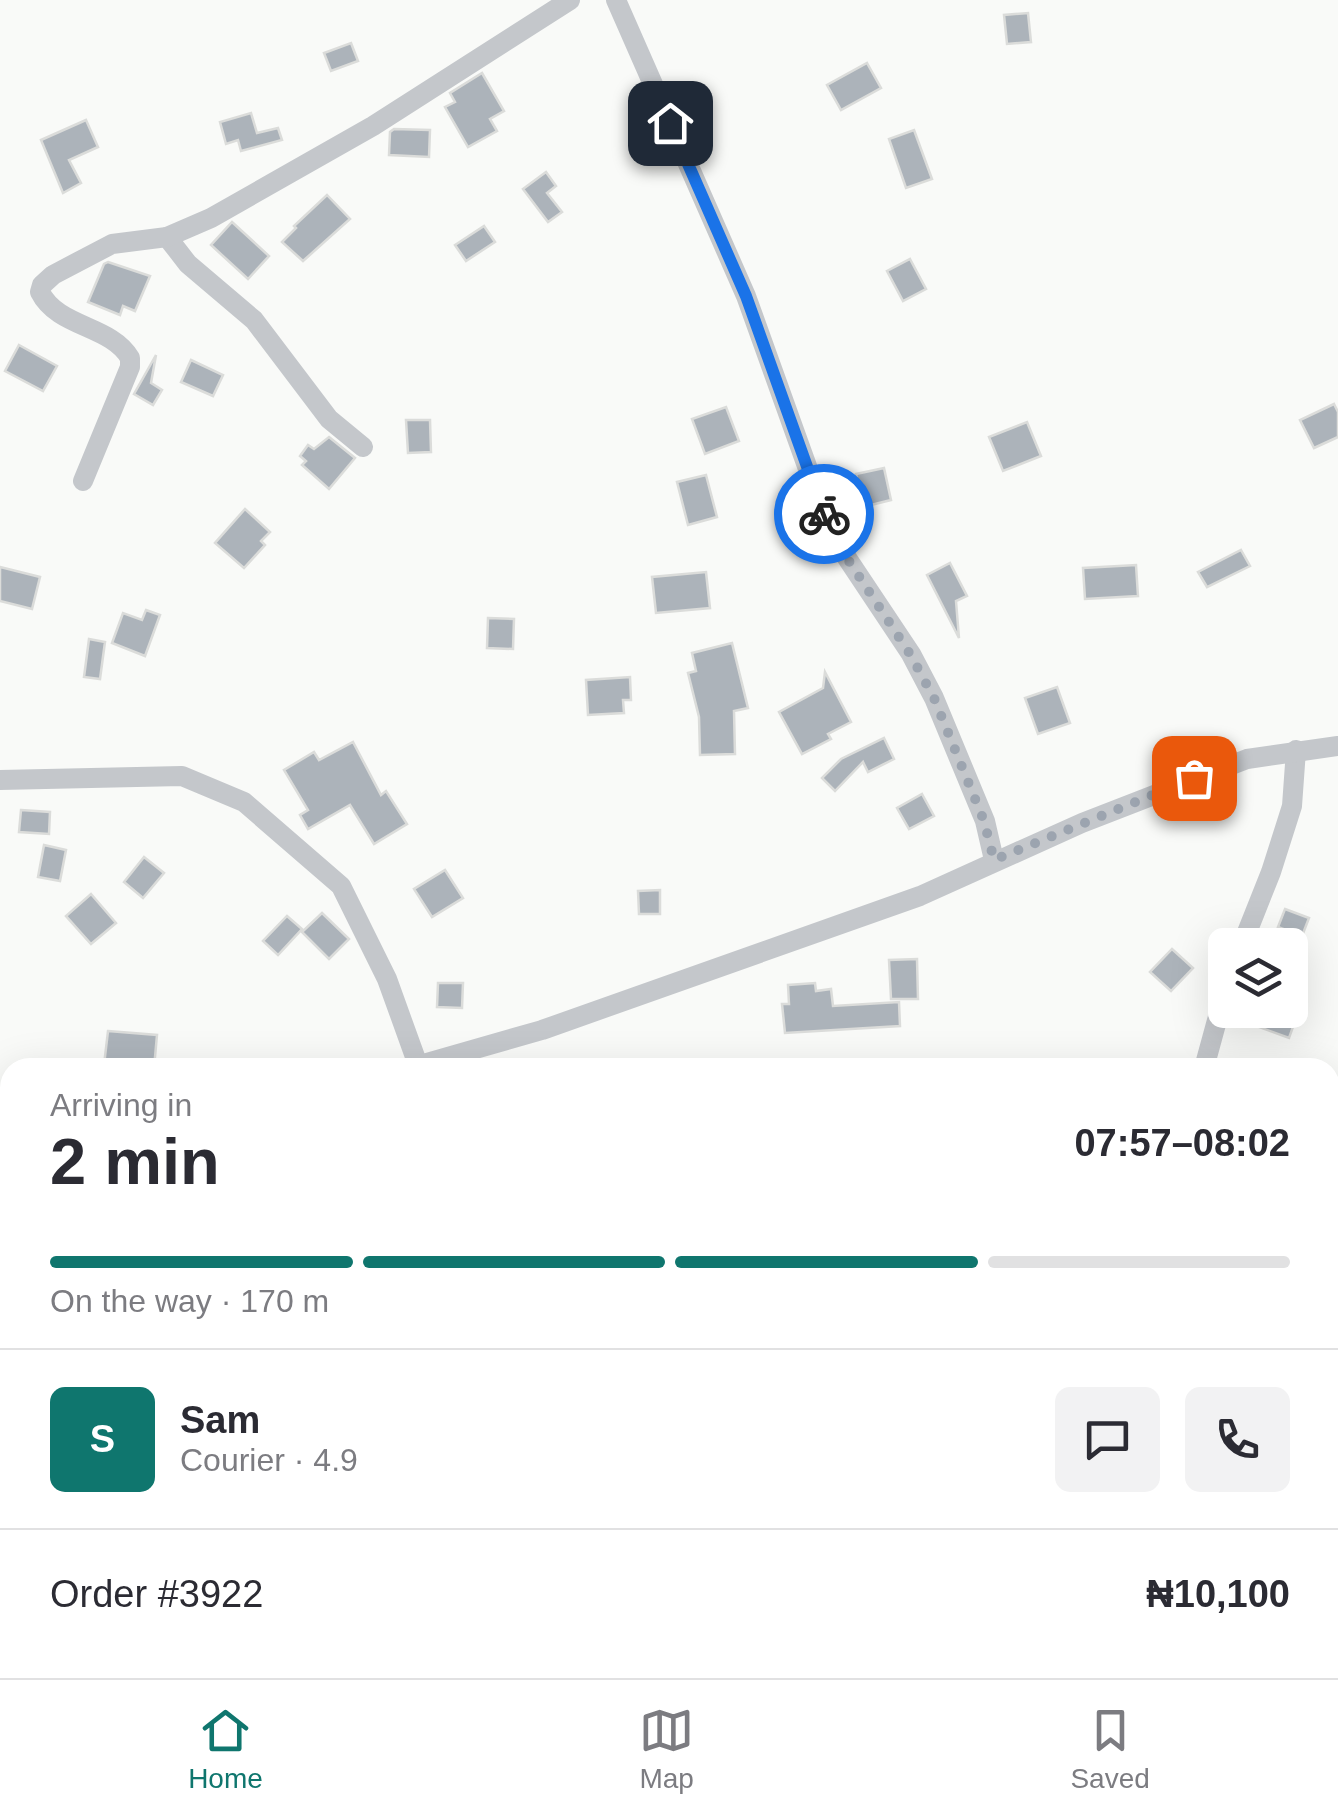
<!DOCTYPE html>
<meta charset="utf-8">
<style>
body{margin:0;font-family:Arial,sans-serif;background:#f2f2f3;color:#2b2b33;height:100vh;display:flex;flex-direction:column;font-size:38px;white-space:nowrap}
*{box-sizing:border-box;margin:0}
p{font-size:32px;color:#7c7c81}
.icon{flex:none;width:55px;height:55px;fill:none;stroke:currentColor;stroke-width:2;stroke-linecap:round;stroke-linejoin:round}
.map{position:relative;flex:1;overflow:hidden}
.panel{position:absolute;left:0px;top:1058px;width:1340px;height:622px;display:flex;flex-direction:column;background:#fff;border-radius:30px 30px 0 0;box-shadow:0 10px 40px #0002}
.panel>*{flex:none}
.controls{position:absolute;left:1208px;top:928px;display:grid;gap:20px}
.controls a{display:grid;place-items:center;width:100px;height:100px;border-radius:15px;background:#fff;box-shadow:0 10px 40px #0002;font-size:50px}
.pin{position:absolute;display:grid;place-items:center;width:85px;height:85px;color:#fff;margin:-42px;border-radius:20px;box-shadow:0 5px 15px #0006}
.courier{position:absolute;display:grid;place-items:center;width:100px;height:100px;margin:-50px;border:8px solid #1a73e8;border-radius:50%;background:#fff;color:#222;box-shadow:0 2px 12px #0007}
.head em{font-style:normal;font-weight:600}
.head div{display:flex;flex-direction:column-reverse}
.head{display:flex;align-items:center;justify-content:space-between;height:170px;padding:0 50px}
h1{font-size:65px;font-weight:600;line-height:75px}
.bar{display:grid;grid-template-columns:repeat(4,1fr);gap:15px 10px;align-content:center;height:120px;padding:0 50px}
.bar i{height:12px;border-radius:8px;background:#e1e1e2}
.bar .selected{background:#0f766e}
.bar p{grid-column:span 4}
.line{display:flex;align-items:center;gap:25px;padding:0 50px;border-top:2px solid #e1e1e2}
.line div{flex:1}
.round{display:grid;place-items:center;flex:none;width:105px;height:105px;border-radius:15px;background:#f2f2f3}
.dock{display:flex;justify-content:space-around;align-items:center;height:140px;border-top:2px solid #e1e1e2;background:#fff;font-size:28px;color:#7c7c81}
.dock a{display:grid;justify-items:center;gap:5px}
.dock .selected{color:#0f766e}
.map>svg:first-child{display:block}
.building{fill:#acb3ba;stroke:#dbdcda;stroke-width:2.5}
.lines{fill:none;stroke-linecap:round;stroke-linejoin:round}
.minor{stroke:#c4c7cb;stroke-width:20}
.done{stroke:#9ca4af;stroke-width:10;stroke-dasharray:0 18}
.route{stroke:#1a73e8;stroke-width:12}
</style>
<div class="map">
<svg width="1338" height="1678" viewBox="0 0 1338 1678">
<rect width="100%" height="100%" fill="#f9faf8"/>
<g class="building">
<polygon points="1028,13 1031,42 1007,44 1004,15"/>
<polygon points="351,43 358,61 331,71 324,53"/>
<polygon points="867,63 881,88 841,110 827,85"/>
<polygon points="482,73 504,111 490,119 497,131 468,147 445,107 455,102 450,93"/>
<polygon points="251,113 257,133 278,128 282,140 241,151 238,140 226,144 220,122"/>
<polygon points="86,120 98,147 69,160 81,183 63,193 41,140"/>
<polygon points="394,129 430,130 429,157 389,155 390,132"/>
<polygon points="914,130 932,179 906,188 889,139"/>
<polygon points="546,172 556,186 547,193 562,212 548,222 523,189"/>
<polygon points="327,195 350,219 303,261 282,242 296,228 294,226"/>
<polygon points="232,222 269,256 248,279 211,245"/>
<polygon points="484,226 495,242 466,261 455,245"/>
<polygon points="910,259 926,289 903,301 887,271"/>
<polygon points="108,262 150,276 135,311 123,306 120,315 88,302 104,264"/>
<polygon points="19,345 57,366 43,391 5,371"/>
<polygon points="156,355 151,383 162,390 153,405 134,394"/>
<polygon points="191,360 223,375 213,396 181,382"/>
<polygon points="1334,404 1338,412 1338,437 1314,448 1300,420"/>
<polygon points="726,407 739,441 705,454 692,419"/>
<polygon points="406,420 430,420 431,452 408,453"/>
<polygon points="1027,422 1041,456 1003,471 989,437"/>
<polygon points="329,437 355,458 329,489 302,465 306,461 300,456 308,445 314,449"/>
<polygon points="884,468 891,500 863,507 856,474"/>
<polygon points="706,475 717,517 688,525 677,482"/>
<polygon points="245,509 270,532 261,541 265,545 244,568 215,543"/>
<polygon points="1241,550 1250,566 1207,587 1198,572"/>
<polygon points="950,563 967,596 956,601 959,638 927,575"/>
<polygon points="1136,565 1138,596 1085,599 1083,568"/>
<polygon points="0,567 40,577 32,609 0,601"/>
<polygon points="706,572 710,608 656,613 652,577"/>
<polygon points="146,610 160,615 145,656 112,643 123,613 142,620"/>
<polygon points="488,618 514,619 513,649 487,648"/>
<polygon points="89,639 105,642 100,679 84,677"/>
<polygon points="732,643 748,708 734,711 735,754 700,755 699,717 688,673 696,671 692,653"/>
<polygon points="825,672 851,722 828,734 831,739 802,754 779,712 823,688"/>
<polygon points="630,677 631,700 623,700 624,713 588,715 586,680"/>
<polygon points="1057,687 1070,723 1038,734 1025,698"/>
<polygon points="884,738 894,759 868,772 863,762 835,791 822,778 841,759"/>
<polygon points="353,742 381,795 386,791 407,824 374,844 350,805 308,829 300,815 308,810 284,770 314,752 319,760"/>
<polygon points="922,794 934,816 909,829 897,808"/>
<polygon points="21,810 50,812 49,834 19,832"/>
<polygon points="44,845 66,850 60,881 38,877"/>
<polygon points="144,857 164,873 143,898 124,882"/>
<polygon points="445,870 463,898 432,917 414,889"/>
<polygon points="660,890 660,914 639,914 638,891"/>
<polygon points="91,894 116,923 91,944 66,916"/>
<polygon points="1285,909 1309,918 1297,949 1282,944 1286,930 1278,927"/>
<polygon points="322,913 349,939 329,959 302,932"/>
<polygon points="287,916 302,929 278,955 263,941"/>
<polygon points="1172,949 1193,968 1171,991 1150,972"/>
<polygon points="917,959 918,999 891,999 889,960"/>
<polygon points="438,983 463,983 462,1008 437,1007"/>
<polygon points="815,983 816,991 831,989 833,1006 899,1002 900,1026 785,1033 782,1004 789,1004 788,985"/>
<polygon points="1256,1010 1299,1010 1289,1038 1251,1024"/>
<polygon points="108,1031 157,1035 154,1068 104,1065"/>
</g>
<g class="lines">
<g class="minor">
<polyline points="616,0 746,296 827,522 845,555 911,654 934,698 985,821 994,860"/>
<polyline points="167,237 188,264 254,320 329,419 363,447"/>
<path d="M83,481L130,367V358C111,325 58,328 40,292L42,285L53,275L112,244L167,237L211,218L373,126L570,0"/>
<polyline points="0,780 182,776 244,802 341,886 387,979 418,1065"/>
<polyline points="1242,945 1271,872 1292,806 1296,750"/>
<polyline points="409,1068 542,1030 920,896 1082,823 1247,759 1338,746"/>
<polyline points="1204,1068 1225,991"/>
<polyline points="1330,1314 1338,1315"/>
<polyline points="0,1334 10,1323"/>
<polyline points="0,1569 10,1569"/>
<polyline points="1330,1660 1338,1675"/>
<polyline points="245,1670 245,1678"/>
<polyline points="521,1670 541,1678"/>
<polyline points="1203,1678 1213,1670"/>
</g>
</g>
<g class="lines">
<polyline class="done" points="824,514 845,555 910,654 934,698 984,821 994,860 1194,778"/>
<polyline class="route" points="670,123 746,296 824,514"/>
</g>
</svg>
<div class="controls">
<a><svg class="icon" aria-label="layers" viewBox="0 0 24 24"><path d="M12 4l9 5-9 5-9-5zM3 14l9 5 9-5"/></svg></a>
</div>
<div class="pin" style="left:1194px;top:778px;background:#ea580c"><svg class="icon" aria-label="bag" viewBox="0 0 24 24"><path d="M5 8h14l-1 12H6zM9 8a3 3 0 0 1 6 0"/></svg></div>
<div class="pin" style="left:670px;top:123px;background:#1f2937"><svg class="icon" aria-label="home" viewBox="0 0 24 24"><path d="M3 11l9-7 9 7M6 9v11h12V9"/></svg></div>
<div class="courier" style="left:824px;top:514px"><svg class="icon" aria-label="bike" viewBox="0 0 24 24"><circle cx="6" cy="16" r="4"/><circle cx="18" cy="16" r="4"/><path d="M6 16l4-8h5l3 8M10 8l3 8H6M13 5h3"/></svg></div>
<section class="panel">
<div class="head"><div><h1>2 min</h1><p>Arriving in</p></div><em>07:57–08:02</em></div>
<div class="bar"><i class="selected"></i><i class="selected"></i><i class="selected"></i><i></i><p>On the way · 170 m</p></div>
<div class="line" style="height:180px"><b class="round" style="background:#0f766e;color:#fff">S</b><div><b>Sam</b><p>Courier · 4.9</p></div><a class="round"><svg class="icon" aria-label="chat" viewBox="0 0 24 24"><path d="M4 5h16v11H9l-5 4z"/></svg></a><a class="round"><svg class="icon" aria-label="phone" viewBox="0 0 24 24"><path d="M5 4h4l2 5-3 2q2 4 5 5l2-3 5 2v4C11 20 4 13 5 4z"/></svg></a></div>
<div class="line" style="height:130px"><div>Order #3922</div><b>₦10,100</b></div>
</section>
</div>
<nav class="dock">
<a class="selected"><svg class="icon" aria-label="home" viewBox="0 0 24 24"><path d="M3 11l9-7 9 7M6 9v11h12V9"/></svg>Home</a>
<a><svg class="icon" aria-label="map" viewBox="0 0 24 24"><path d="M3 6l6-2 6 2 6-2v14l-6 2-6-2-6 2zM9 4v14M15 6v14"/></svg>Map</a>
<a><svg class="icon" aria-label="saved" viewBox="0 0 24 24"><path d="M7 4h10v16l-5-4-5 4z"/></svg>Saved</a>
</nav>
